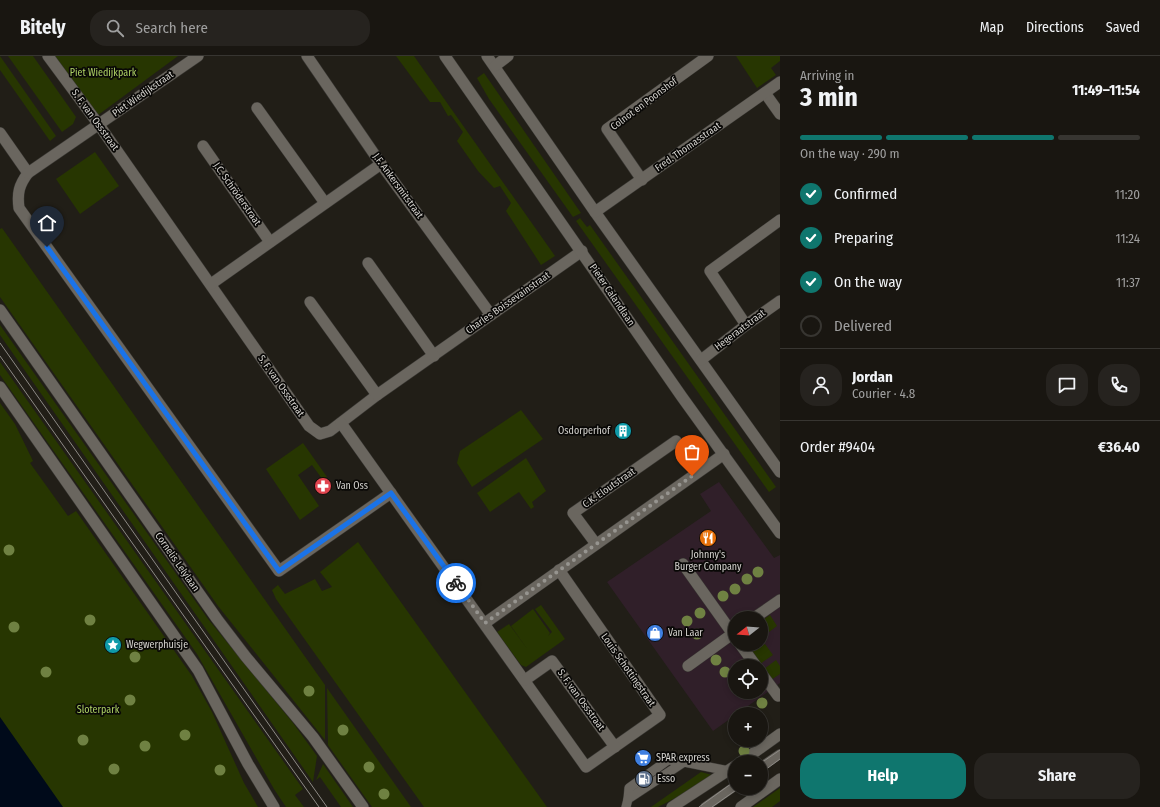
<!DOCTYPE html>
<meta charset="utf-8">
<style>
body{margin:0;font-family:"Fira Sans Condensed",sans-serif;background:#26231f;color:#f1f3f6;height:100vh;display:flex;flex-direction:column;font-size:15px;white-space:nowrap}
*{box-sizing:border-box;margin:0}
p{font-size:13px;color:#9f9f9f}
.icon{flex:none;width:22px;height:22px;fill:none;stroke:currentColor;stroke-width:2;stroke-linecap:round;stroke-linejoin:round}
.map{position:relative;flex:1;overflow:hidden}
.details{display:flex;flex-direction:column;background:#191611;width:380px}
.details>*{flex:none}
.needle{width:26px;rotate:253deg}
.fabs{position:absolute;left:728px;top:555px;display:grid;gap:8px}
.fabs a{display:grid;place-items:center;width:40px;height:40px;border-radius:50%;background:#191611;box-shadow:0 2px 6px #0003,0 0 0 1px #373531;font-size:20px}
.pin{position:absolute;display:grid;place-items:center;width:34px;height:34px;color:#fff;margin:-41px -17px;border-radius:50% 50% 50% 0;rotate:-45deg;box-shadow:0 0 4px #0007}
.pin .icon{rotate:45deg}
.courier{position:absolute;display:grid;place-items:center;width:40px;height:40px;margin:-20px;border:3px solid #1a73e8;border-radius:50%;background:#fff;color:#222;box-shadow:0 1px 5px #0007}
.head em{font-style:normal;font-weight:700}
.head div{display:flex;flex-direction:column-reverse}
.head{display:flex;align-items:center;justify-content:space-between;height:68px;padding:0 20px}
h1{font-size:26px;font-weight:700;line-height:30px}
.bar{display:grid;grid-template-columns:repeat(4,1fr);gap:6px 4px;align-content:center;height:48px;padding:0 20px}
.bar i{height:5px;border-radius:3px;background:#373531}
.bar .current{background:#0f766e}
.bar p{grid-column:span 4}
.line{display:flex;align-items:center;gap:10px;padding:0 20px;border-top:1px solid #373531}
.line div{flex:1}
.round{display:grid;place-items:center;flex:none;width:42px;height:42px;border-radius:16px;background:#26231f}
ol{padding:0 20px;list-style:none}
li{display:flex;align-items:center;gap:12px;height:44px}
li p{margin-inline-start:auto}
li .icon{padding:4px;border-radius:50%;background:#0f766e;color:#fff;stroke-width:4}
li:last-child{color:#9f9f9f}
li i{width:22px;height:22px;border:2px solid #373531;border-radius:50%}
.action{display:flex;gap:8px;margin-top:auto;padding:8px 20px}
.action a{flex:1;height:46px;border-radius:16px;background:#0f766e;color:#fff;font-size:16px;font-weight:700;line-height:46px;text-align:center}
.action a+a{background:#26231f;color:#f1f3f6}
header{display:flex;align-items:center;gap:24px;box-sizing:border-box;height:56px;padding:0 20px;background:#191611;border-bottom:1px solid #373531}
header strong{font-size:19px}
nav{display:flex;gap:22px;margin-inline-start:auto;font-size:14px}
.search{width:280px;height:36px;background:#26231f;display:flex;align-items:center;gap:10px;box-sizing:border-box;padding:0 14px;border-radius:16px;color:#9f9f9f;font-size:15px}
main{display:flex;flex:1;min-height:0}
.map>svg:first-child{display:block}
.commercial{fill:#301f29;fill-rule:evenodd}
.green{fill:#273601}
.water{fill:#000a1a}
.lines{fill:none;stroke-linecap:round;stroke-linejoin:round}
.service-casing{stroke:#3b3935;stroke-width:10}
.pedestrian-casing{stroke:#3b3935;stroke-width:12}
.minor-casing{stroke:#3b3935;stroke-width:12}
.tertiary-casing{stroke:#3b3935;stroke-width:12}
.secondary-casing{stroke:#3b3935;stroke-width:12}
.service{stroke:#6a665f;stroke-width:9}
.pedestrian{stroke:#6a665f;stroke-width:11}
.minor{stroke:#6a665f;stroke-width:11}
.tertiary{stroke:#6a665f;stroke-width:11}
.secondary{stroke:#6a665f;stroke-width:11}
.tram{stroke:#8d8a85;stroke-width:1}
.tree{fill:#6f8142}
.done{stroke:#96948f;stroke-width:4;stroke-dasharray:0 7.2}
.route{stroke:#1a73e8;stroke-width:5}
.labels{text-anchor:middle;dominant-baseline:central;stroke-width:3.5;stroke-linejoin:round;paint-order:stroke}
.park-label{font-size:10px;fill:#aed265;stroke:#090806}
.street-label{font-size:10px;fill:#d5d3cf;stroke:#090806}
.poi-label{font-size:10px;fill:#d5d3cf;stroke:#090806;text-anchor:start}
</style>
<header>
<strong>Bitely</strong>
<div class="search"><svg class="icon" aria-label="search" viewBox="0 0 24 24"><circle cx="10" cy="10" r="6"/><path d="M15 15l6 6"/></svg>Search here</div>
<nav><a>Map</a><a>Directions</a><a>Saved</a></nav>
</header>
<main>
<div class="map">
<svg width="780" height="751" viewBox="0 0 780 751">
<rect width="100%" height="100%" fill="#211e17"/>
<path class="commercial" d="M719,426L774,502L780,499V627L713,675L607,526L711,455L700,438ZM735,562H761V588H735ZM735,610H761V636H735Z"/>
<g class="green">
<polygon points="0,0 56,80 50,85 0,14"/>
<polygon points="8,0 33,0 76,61 73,68 62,76"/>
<polygon points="49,0 178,0 94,62"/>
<polygon points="396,0 414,0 555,200 541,209 506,155 511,147 500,130 494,132 478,115 457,85 463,76 451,59 448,60 440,46 430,46"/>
<polygon points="736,0 780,0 780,5 771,12 776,19 757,32"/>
<polygon points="484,17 581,157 573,161 489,43 477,22"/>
<polygon points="95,96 119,130 80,158 56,123"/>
<polygon points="580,162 587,171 590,169 776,431 769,436 576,165"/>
<polygon points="2,172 325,629 325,684 218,550 0,241 0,173"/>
<polygon points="0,269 208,563 293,667 317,700 313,726 0,279"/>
<polygon points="0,306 303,733 295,739 304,751 286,751 274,733 197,598 0,319"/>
<polygon points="0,347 15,368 33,405 30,407 68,460 76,455 192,620 212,656 244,727 258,751 0,751"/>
<polygon points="521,354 543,383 472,431 457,407 460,395"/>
<polygon points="303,387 327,421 323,424 312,409 298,419 319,450 300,464 266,413"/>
<polygon points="526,402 546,435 532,446 534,451 531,453 519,436 490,456 477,437"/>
<polygon points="358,486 547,751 424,751 276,543 272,534 278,529 285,538 315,523 322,535 332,531 320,516"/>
<polygon points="541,549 565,583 526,611 521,609 497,576 509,568 528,594 511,570 533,553 550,577 548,580 552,576 535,553"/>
<polygon points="770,559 777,570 765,579 761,573 761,565"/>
<polygon points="765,588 773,599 760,608 752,596"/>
<polygon points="776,604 780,610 780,618 771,624 764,613"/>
<polygon points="327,632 411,751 372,751 328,689"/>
<polygon points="323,708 353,751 341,751 320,721 316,724"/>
<polygon points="701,716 712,719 706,726 658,751 651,751"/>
<polygon points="780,732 780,745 772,751 753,751"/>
</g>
<polygon class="water" points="0,661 63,751 0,751"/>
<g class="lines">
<g class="service-casing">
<g id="service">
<polyline points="761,711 780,698"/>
<polyline points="628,743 629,732 668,704 684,706"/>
<polyline points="626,751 628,743 684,706 729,715"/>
<polyline points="705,751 735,730"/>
</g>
</g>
<g class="pedestrian-casing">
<g id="pedestrian">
<polyline points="683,508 735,581"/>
<polyline points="754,562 780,544"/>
<polyline points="740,588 756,610"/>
<polyline points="688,610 735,576"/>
<polyline points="761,617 778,640"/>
</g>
</g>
<g class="minor-casing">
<g id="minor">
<polyline points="48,0 99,69 309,370 320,378 330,375 377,339 582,195"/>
<polyline points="307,0 381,108 491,259"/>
<polyline points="487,0 595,156 780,416"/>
<polyline points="495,10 508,0"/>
<polyline points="765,37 780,58"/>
<polyline points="257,52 325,147"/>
<path d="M0,77L28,117C19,129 17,137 19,152L279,515L391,437"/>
<polyline points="203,90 270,186"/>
<polyline points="28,117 198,0"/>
<polyline points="642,124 607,73 708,0"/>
<polyline points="595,156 780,26"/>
<polyline points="368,207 434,300"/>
<polyline points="211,228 381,108"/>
<polyline points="310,246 377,339"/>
<polyline points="746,269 710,215 780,164"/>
<polyline points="701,304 746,269 780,245"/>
<polyline points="341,367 586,711 660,659 559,514"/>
<polyline points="596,488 573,457 676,385"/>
<polyline points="485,567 724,398"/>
<polyline points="525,624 552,605 615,691"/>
</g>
</g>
<g class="tertiary-casing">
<g id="tertiary">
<polyline points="445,0 682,341 780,477"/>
<polyline points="741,706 780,678"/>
<polyline points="672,751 735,710"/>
<polyline points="741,751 780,723"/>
</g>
</g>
<g class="secondary-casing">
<g id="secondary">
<polyline points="0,254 217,563 246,601 313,681 363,751"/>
<polyline points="0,331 198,614 248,708 274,751"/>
</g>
</g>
<use href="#service" class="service"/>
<use href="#pedestrian" class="pedestrian"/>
<use href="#minor" class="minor"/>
<use href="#tertiary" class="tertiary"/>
<use href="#secondary" class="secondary"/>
<g class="tram">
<polyline points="0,287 327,751"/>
<polyline points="0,300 319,751"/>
<polyline points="761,707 780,694"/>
<polyline points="761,717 780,703"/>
<polyline points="699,751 735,725"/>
<polyline points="712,751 739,732"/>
</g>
</g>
<g class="tree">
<circle cx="9" cy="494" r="5.5"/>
<circle cx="758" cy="516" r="5.5"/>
<circle cx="747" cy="523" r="5.5"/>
<circle cx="735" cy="533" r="5.5"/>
<circle cx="723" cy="540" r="5.5"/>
<circle cx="700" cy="557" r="5.5"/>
<circle cx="90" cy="564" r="5.5"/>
<circle cx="687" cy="565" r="5.5"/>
<circle cx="14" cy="571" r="5.5"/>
<circle cx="697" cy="578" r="5.5"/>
<circle cx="135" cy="601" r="5.5"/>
<circle cx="716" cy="604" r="5.5"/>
<circle cx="46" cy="616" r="5.5"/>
<circle cx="725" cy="616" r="5.5"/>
<circle cx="309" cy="635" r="5.5"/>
<circle cx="130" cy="644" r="5.5"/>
<circle cx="762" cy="647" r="5.5"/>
<circle cx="343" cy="674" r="5.5"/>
<circle cx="185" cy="679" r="5.5"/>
<circle cx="83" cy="684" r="5.5"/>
<circle cx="145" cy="690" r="5.5"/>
<circle cx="744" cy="695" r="5.5"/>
<circle cx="369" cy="711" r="5.5"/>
<circle cx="114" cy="713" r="5.5"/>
<circle cx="220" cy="714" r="5.5"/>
<circle cx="384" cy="738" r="5.5"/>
</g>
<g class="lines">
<polyline class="done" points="456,527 485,567 692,420"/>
<polyline class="route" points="47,191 279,515 391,437 456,527"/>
</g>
<defs>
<g id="building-disc" transform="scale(0.9)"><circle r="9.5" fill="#0f9aa8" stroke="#090806"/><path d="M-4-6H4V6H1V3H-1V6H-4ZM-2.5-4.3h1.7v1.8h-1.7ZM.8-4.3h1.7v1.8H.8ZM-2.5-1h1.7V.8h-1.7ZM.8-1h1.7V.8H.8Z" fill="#fff"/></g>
<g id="pharmacy-disc" transform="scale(0.9)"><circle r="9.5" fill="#e0444e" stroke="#090806"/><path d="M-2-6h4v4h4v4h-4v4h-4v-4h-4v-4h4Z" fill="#fff"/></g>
<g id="restaurant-disc" transform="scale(0.9)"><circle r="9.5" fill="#e8710a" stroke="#090806"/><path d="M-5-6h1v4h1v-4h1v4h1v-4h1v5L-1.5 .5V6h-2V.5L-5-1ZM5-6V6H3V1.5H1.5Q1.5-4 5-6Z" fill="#fff"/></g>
<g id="shop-disc" transform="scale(0.9)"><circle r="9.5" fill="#3f7fe0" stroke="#090806"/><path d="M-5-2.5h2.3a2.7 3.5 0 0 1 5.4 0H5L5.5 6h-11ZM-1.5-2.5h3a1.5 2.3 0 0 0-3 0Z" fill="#fff"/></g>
<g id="sight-disc" transform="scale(0.9)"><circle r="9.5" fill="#0f9aa8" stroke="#090806"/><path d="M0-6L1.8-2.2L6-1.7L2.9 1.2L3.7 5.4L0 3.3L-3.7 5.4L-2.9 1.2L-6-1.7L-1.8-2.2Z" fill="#fff"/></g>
<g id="supermarket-disc" transform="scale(0.9)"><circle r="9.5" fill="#3f7fe0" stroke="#090806"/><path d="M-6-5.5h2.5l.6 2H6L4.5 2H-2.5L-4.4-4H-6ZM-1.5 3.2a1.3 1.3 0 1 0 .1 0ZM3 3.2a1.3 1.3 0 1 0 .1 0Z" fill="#fff"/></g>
<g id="fuel-disc" transform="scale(0.9)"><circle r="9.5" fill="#5c6f8a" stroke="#090806"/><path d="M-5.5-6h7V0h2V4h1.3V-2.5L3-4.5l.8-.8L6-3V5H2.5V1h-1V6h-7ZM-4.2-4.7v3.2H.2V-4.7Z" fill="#fff"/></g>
</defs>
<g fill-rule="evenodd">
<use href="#building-disc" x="623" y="375"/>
<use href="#pharmacy-disc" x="323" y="430"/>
<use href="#restaurant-disc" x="708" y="482"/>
<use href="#shop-disc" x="655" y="577"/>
<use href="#sight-disc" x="113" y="589"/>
<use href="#supermarket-disc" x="643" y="702"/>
<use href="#fuel-disc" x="644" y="723"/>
</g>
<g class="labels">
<g class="park-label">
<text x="103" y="17">Piet Wiedijkpark</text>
<text x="98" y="654">Sloterpark</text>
</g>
<g class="street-label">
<text transform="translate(143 38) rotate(-35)">Piet Wiedijkstraat</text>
<text transform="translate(644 48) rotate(-37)">Colnot en Poonshof</text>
<text transform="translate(95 64) rotate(54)">S. F. van Ossstraat</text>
<text transform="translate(688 91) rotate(-35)">Fred. Thomasstraat</text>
<text transform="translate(398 130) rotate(54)">J.F. Ankersmitstraat</text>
<text transform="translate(237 138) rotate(55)">J.C. Schröderstraat</text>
<text transform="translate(612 239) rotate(56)">Pieter Calandlaan</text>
<text transform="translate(508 247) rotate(-35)">Charles Boissevainstraat</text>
<text transform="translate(740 274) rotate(-37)">Hegeraatstraat</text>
<text transform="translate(281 330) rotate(55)">S. F. van Ossstraat</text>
<text transform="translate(609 432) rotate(-35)">C.K. Eloutstraat</text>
<text transform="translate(177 506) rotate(55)">Cornelis Lelylaan</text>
<text transform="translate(628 614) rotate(55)">Louis Schottingstraat</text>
<text transform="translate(581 644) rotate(54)">S. F. van Ossstraat</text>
</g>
<g class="poi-label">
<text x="610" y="375" text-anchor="end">Osdorperhof</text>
<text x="336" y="430">Van Oss</text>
<text x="708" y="499" text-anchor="middle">Johnny's<tspan x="708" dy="12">Burger Company</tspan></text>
<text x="668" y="577">Van Laar</text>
<text x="126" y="589">Wegwerphuisje</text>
<text x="656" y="702">SPAR express</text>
<text x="657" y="723">Esso</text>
</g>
</g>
</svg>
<div class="fabs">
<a><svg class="needle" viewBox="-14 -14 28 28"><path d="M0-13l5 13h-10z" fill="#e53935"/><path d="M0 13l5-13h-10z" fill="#9f9f9f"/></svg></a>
<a><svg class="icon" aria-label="locate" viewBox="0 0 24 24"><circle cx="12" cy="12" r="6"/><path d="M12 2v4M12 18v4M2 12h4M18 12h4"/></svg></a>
<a>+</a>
<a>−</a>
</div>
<div class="pin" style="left:692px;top:420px;background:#ea580c"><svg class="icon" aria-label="bag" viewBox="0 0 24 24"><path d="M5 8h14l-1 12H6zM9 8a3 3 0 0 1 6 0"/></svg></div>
<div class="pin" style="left:47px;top:191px;background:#1f2937"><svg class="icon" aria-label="home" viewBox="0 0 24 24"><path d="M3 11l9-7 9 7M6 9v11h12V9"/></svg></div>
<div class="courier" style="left:456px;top:527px"><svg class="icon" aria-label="bike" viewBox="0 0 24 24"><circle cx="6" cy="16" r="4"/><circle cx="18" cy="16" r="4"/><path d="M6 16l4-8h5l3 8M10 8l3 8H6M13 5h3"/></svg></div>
</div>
<section class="details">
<div class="head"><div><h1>3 min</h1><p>Arriving in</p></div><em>11:49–11:54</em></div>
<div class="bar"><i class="current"></i><i class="current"></i><i class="current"></i><i></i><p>On the way · 290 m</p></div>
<ol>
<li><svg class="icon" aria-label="check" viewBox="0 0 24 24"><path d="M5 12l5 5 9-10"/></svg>Confirmed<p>11:20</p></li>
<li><svg class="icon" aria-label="check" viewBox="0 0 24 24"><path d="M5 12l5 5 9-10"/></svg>Preparing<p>11:24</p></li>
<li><svg class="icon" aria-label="check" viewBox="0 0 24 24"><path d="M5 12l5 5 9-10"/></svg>On the way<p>11:37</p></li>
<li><i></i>Delivered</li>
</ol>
<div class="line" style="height:72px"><a class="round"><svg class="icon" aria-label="person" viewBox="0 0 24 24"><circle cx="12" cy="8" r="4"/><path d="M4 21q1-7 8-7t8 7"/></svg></a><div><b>Jordan</b><p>Courier · 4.8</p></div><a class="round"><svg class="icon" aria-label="chat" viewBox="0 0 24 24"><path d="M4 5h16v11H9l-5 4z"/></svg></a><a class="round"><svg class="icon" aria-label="phone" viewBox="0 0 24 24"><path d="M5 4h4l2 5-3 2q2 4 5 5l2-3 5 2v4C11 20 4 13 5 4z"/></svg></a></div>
<div class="line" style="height:52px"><div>Order #9404</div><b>€36.40</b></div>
<div class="action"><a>Help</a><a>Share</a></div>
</section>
</main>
